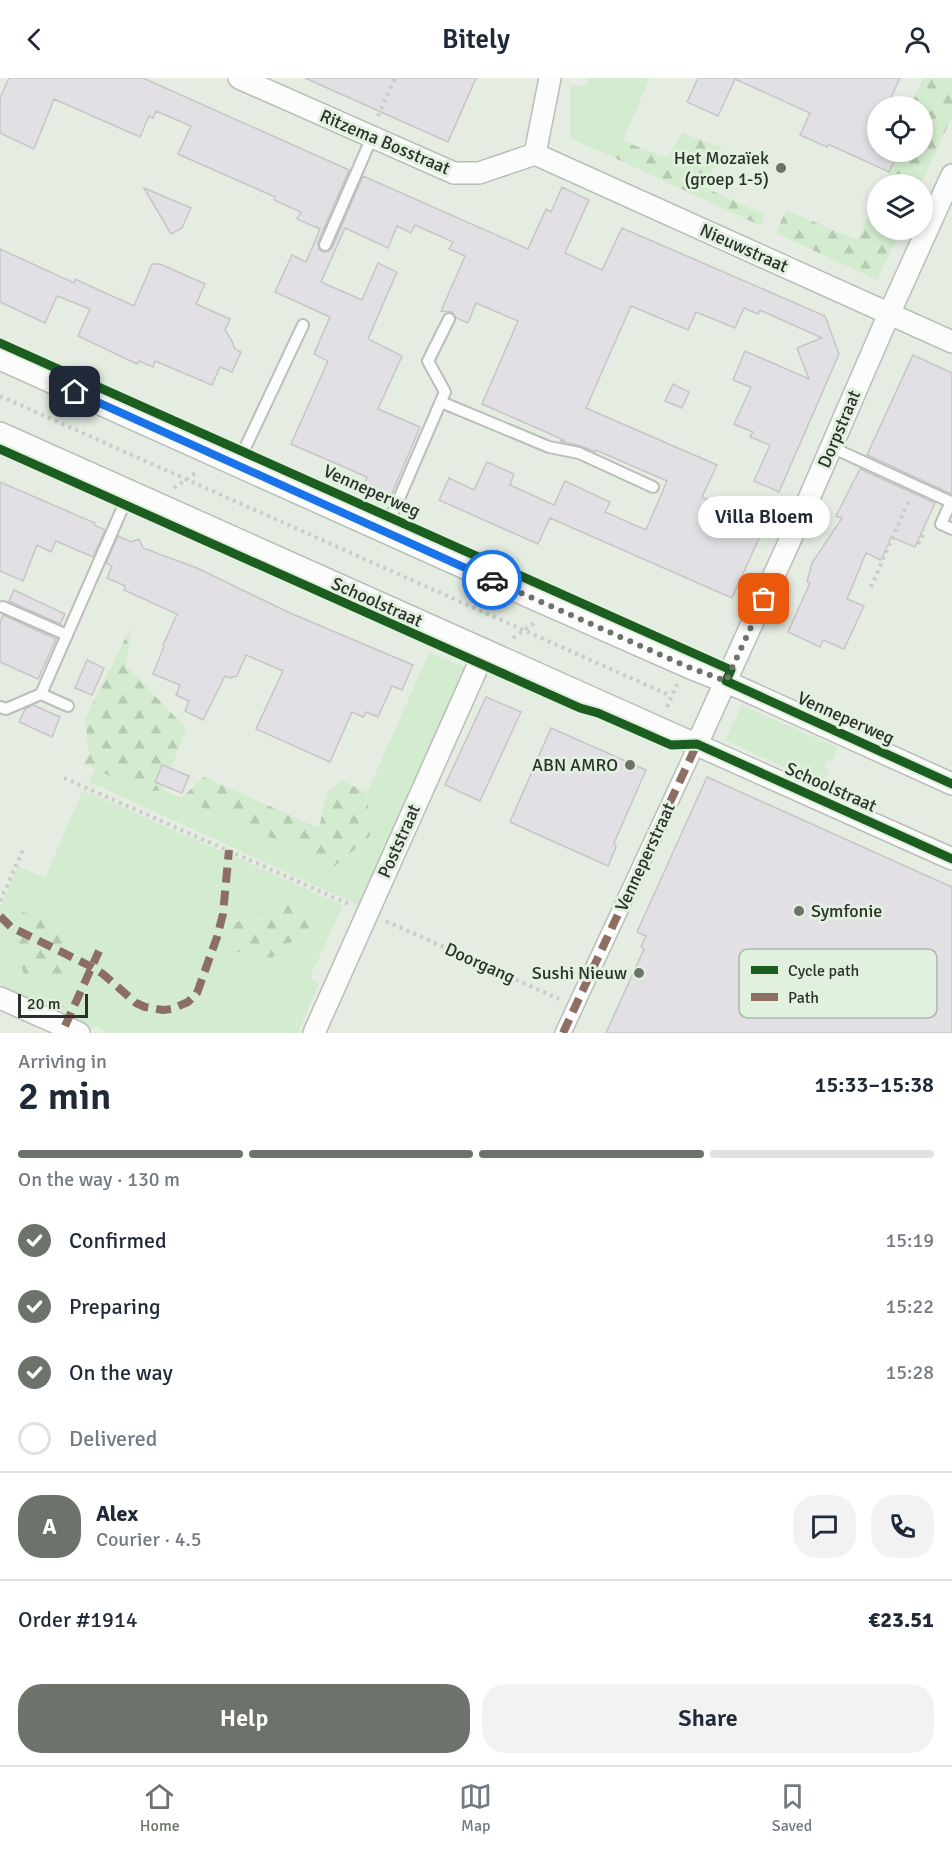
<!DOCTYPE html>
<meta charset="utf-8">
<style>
body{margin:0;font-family:Signika,sans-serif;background:#f2f2f3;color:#1f2937;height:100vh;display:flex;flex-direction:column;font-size:22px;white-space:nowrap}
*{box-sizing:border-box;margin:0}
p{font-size:20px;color:#747a83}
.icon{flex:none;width:33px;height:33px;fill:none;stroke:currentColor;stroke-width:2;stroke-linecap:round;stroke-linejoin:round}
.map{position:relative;height:955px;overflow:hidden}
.details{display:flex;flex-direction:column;background:#fff;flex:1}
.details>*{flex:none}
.controls{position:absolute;left:867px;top:18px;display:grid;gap:12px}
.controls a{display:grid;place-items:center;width:66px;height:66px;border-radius:50%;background:#fff;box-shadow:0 3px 9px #0003;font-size:30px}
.scale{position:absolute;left:18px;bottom:15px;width:70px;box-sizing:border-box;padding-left:6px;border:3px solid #2c322b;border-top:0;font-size:16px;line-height:21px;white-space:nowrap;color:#2c322b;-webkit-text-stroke:4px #e2f1df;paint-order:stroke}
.pin{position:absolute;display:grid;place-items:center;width:51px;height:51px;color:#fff;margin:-26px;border-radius:12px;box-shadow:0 3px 9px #0006}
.courier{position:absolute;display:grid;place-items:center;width:60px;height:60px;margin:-30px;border:4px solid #1a73e8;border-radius:50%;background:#fff;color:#222;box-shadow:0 2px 8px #0007}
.bubble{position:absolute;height:42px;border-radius:21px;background:#fff;box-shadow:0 3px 9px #0003;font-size:20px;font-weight:600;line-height:42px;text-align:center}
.headline em{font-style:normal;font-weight:600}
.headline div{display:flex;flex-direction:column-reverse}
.headline{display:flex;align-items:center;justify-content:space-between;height:102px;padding:0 18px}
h1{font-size:39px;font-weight:600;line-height:45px}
.bar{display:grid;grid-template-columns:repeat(4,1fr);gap:9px 6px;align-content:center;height:72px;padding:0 18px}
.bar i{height:8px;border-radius:4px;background:#e0e1e3}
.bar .selected{background:#6d736b}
.bar p{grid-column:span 4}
.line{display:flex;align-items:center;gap:15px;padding:0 18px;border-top:2px solid #e0e1e3}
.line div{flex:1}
.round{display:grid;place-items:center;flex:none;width:63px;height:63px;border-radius:24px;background:#f2f2f3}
ol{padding:0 18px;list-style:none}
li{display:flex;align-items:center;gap:18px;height:66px}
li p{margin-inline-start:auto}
li .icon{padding:6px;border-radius:50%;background:#6d736b;color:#fff;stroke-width:4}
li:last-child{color:#747a83}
li i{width:33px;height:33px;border:3px solid #e0e1e3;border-radius:50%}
.cta{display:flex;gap:12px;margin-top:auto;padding:12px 18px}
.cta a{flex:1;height:69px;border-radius:24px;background:#6d736b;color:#fff;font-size:24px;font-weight:600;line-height:69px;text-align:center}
.cta a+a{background:#f2f2f3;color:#1f2937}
header{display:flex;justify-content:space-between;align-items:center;height:78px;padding:0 18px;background:#fff;font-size:27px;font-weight:600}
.dock{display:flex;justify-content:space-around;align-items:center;height:84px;border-top:2px solid #e0e1e3;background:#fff;font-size:16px;color:#747a83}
.dock a{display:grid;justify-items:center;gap:3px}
.dock .selected{color:#6d736b}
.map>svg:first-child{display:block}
.grass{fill:#d3ebce}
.forest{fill:url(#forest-firs)}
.building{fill:#e2e0e4;stroke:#c5c6c5;stroke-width:1.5}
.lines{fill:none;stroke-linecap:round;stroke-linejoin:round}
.service-casing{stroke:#b9bfb8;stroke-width:14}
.pedestrian-casing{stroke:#b9bfb8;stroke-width:18}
.minor-casing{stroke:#b9bfb8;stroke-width:24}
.path{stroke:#c9ccc8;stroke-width:4;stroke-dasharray:3 4.5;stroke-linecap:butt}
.service{stroke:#fbfcfb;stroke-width:10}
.pedestrian{stroke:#fbfcfb;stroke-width:15}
.minor{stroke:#fbfcfb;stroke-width:21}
.quiet{stroke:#8d6e63;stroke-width:8;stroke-dasharray:15 8;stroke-linecap:butt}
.cycleway-casing{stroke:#e2f1df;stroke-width:13}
.cycleway{stroke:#1b5e20;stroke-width:9}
.done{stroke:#6d736b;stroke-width:6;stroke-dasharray:0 10.8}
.route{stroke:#1a73e8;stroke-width:8}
.poi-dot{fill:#6d736b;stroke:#e2f1df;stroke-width:2}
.labels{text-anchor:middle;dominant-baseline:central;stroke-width:6;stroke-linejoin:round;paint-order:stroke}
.street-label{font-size:18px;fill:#2c322b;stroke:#e2f1df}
.poi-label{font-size:18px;fill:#2c322b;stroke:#e2f1df;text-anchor:end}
.key{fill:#e2f1df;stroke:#abb8a9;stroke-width:1.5}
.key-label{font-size:16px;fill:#2c322b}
</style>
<header><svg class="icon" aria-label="back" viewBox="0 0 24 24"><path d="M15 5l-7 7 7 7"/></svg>Bitely<svg class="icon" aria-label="person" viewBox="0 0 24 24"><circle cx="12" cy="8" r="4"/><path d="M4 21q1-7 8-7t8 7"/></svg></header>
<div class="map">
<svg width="952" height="955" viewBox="0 0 952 955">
<defs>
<pattern id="forest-firs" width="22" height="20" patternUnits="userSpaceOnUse" patternTransform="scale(1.5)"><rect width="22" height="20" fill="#d3ebce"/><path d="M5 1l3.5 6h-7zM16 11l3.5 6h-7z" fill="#b5cab1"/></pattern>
</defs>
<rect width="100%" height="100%" fill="#e5ede3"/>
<g class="grass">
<polygon points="589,0 650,0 615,80 570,60 570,7 587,8"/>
<polygon points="429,575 465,589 389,768 370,803 360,828 90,704 89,700 96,691 146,714 163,712 335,787 370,758 367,715"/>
<polygon points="742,627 838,670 832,683 827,682 824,690 829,692 822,706 725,662"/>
<polygon points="83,712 343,827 310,899 319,905 298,955 109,955 94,948 93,951 44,930 44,927 9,911 7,913 0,910 0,829 18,788 45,800"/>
</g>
<g class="forest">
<polygon points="923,0 952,0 952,39 921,106 883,106 899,74 922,74 922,28 893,28 898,18 912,25"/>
<polygon points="682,55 722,70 704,109 765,137 761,148 615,80 623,63 667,80"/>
<polygon points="877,119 878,152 901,152 877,202 776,155 786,132 857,162"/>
<polygon points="131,549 126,588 186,650 163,712 146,714 83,686 89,677 85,641"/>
<polygon points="204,699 319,750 327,715 341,702 367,715 370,758 335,788 181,720"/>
<polygon points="277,827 312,829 307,862 287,865 272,880 237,874 227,862 234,845"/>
<polygon points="22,834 55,842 72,879 58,907 46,897 25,899 10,859"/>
</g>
<g class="building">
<polygon points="9,0 143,0 349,92 318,164 319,171 323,174 329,173 332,170 363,98 528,171 546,131 551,134 562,109 589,122 565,175 602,192 622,150 825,238 839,276 779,414 754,403 770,367 750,359 753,354 734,346 751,309 733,302 745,273 809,301 797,270 822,260 760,232 758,236 744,230 735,250 696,234 688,252 631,228 586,330 717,387 702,419 765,447 732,520 550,440 538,466 439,422 449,400 474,412 487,384 514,396 510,407 554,427 565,403 610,424 605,434 646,452 667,403 596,372 595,374 581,368 560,363 564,362 482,326 518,243 476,225 468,245 456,240 452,234 441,233 465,178 449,171 453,164 415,147 411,155 397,148 388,170 345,150 321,204 362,222 378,185 397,194 368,261 402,278 378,331 420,349 388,425 361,414 367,399 291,366 328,283 314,276 330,239 275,214 292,177 306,184 320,151 297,141 301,134 274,122 275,119 178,76 191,48 156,33 153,40 149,38 140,59 54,21 34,71 0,55 0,20"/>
<polygon points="305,0 476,0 448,64"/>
<polygon points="698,0 900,0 887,28 878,28 878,74 898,74 889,94 828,66 827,69 800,57 810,35 735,1 718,38 687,24"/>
<polygon points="144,110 191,130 182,150 171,156"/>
<polygon points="0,171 74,205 75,201 134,228 152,186 160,186 205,206 196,226 230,241 225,252 232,263 235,271 241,274 232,294 220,289 212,307 155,283 153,289 139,283 137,286 78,258 90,231 57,218 45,245 0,224"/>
<polygon points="913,277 952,295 952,416 867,377"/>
<polygon points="673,306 689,314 682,330 665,323"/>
<polygon points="860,391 935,425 915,469 891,459 881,482 866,475 847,521 864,528 844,571 823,562 820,569 788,554 810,505 807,504 812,485 842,440 836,438"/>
<polygon points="0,404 95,445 94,447 105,452 93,479 56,463 51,474 37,467 23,503 0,493"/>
<polygon points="118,458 131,464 139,461 143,470 197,490 290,535 413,587 402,612 392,608 378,639 366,634 363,639 352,634 330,684 256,651 283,593 246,577 237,598 230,600 225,598 203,642 185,633 189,623 176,617 180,607 153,596 164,568 163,567 177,536 124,512 125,508 107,500 112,488 106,485"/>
<polygon points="14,512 65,536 60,546 9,523"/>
<polygon points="3,537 56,561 38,601 0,584 0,545"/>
<polygon points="87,582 104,590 92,617 75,610"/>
<polygon points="486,619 521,634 480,723 445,707"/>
<polygon points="33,627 60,639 52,659 19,644 25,631"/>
<polygon points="551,650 646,692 614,765 616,769 608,788 510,744"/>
<polygon points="162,687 189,698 182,715 155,704"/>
<polygon points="707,699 952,809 952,955 606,955 644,871 641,869 646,858 637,854"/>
</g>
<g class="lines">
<g class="service-casing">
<g id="service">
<polyline points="325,167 372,59"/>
<polyline points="441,324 549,369 579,375 653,409"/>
<polyline points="831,369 951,424 941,446 952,451"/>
<polyline points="237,387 303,247"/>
<polyline points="385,453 445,314 428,283 449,241"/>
<polyline points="3,529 67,557"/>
<polyline points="41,616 68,628"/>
<polyline points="0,629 6,631 41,616 130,413"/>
</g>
</g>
<g class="pedestrian-casing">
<polyline id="pedestrian" points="563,955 697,666"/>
</g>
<g class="minor-casing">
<g id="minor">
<polyline points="239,0 454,95 479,95 535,76"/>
<polyline points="535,76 952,264"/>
<polyline points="535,76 550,0"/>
<polyline points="0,281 507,509 688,589 738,609 952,706"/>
<polyline points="0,355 952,781"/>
<polyline points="697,666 807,425 889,236 952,97"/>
<polyline points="0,920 79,955"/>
<polyline points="314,955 485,572"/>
</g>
</g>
<g class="path">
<polyline points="378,38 395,0"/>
<polyline points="0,318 671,618"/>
<polyline points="174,410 197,394"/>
<polyline points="918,466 925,452"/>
<polyline points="871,509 909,422"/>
<polyline points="513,560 534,545"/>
<polyline points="667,629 677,606"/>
<polyline points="64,700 349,826"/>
<polyline points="0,823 23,772"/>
<polyline points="386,843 559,921"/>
</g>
<use href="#service" class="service"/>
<use href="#pedestrian" class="pedestrian"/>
<use href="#minor" class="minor"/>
<g class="quiet">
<polyline points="0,838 11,849 92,889 103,896 136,925 145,929 163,932 172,931 188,924 197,915 217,859 223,836 229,772"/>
<polyline points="65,948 99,873"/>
<polyline points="563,955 697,666"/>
</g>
<g class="cycleway-casing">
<g id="cycleway">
<polyline points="0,265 731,592 726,603 952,706"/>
<polyline points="0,371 580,630 598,635 671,667 697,666 952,781"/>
</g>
</g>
<use href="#cycleway" class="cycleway"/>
</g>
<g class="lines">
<polyline class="done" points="492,502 688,589 726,603 764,521"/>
<polyline class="route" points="75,314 492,502"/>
</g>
<g class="poi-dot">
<circle cx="781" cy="90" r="6"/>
<circle cx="630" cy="687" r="6"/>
<circle cx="799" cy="833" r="6"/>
<circle cx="639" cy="895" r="6"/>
</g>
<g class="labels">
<g class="street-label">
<text transform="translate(385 64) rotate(23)">Ritzema Bosstraat</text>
<text transform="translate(744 170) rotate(24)">Nieuwstraat</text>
<text transform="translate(839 351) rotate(-67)">Dorpstraat</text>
<text transform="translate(372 413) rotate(24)">Venneperweg</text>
<text transform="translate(377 524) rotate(24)">Schoolstraat</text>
<text transform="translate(846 640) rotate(24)">Venneperweg</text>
<text transform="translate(831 709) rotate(24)">Schoolstraat</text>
<text transform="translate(399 763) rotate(-66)">Poststraat</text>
<text transform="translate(645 779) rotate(-65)">Venneperstraat</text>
<text transform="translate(480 885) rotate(24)">Doorgang</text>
</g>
<g class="poi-label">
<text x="769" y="80">Het Mozaïek<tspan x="769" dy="21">(groep 1-5)</tspan></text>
<text x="618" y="687">ABN AMRO</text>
<text x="811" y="833" text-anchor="start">Symfonie</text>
<text x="627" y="895">Sushi Nieuw</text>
</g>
</g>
<rect x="739" y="871" width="198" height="69" rx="9" class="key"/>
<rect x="751" y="888" width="27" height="8" fill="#1b5e20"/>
<rect x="751" y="915" width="27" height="8" fill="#8d6e63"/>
<g class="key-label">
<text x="788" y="898">Cycle path</text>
<text x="788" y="925">Path</text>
</g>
</svg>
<div class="controls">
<a><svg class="icon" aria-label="locate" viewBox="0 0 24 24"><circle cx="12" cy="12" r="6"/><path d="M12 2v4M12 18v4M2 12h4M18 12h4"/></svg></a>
<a><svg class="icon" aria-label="layers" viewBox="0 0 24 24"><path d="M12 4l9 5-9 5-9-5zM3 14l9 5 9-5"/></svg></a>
</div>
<div class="scale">20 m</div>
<div class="pin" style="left:764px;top:521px;background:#ea580c"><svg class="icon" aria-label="bag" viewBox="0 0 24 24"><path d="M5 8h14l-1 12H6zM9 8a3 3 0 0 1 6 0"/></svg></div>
<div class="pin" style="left:75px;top:314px;background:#1f2937"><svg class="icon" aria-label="home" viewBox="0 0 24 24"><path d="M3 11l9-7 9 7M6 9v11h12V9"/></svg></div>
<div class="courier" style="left:492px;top:502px"><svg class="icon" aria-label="car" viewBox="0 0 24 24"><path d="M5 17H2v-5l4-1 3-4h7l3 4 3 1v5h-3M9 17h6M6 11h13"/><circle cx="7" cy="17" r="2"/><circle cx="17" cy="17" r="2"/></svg></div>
<div class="bubble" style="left:698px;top:418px;width:132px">Villa Bloem</div>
</div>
<section class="details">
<div class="headline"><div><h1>2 min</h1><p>Arriving in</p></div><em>15:33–15:38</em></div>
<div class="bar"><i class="selected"></i><i class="selected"></i><i class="selected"></i><i></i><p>On the way · 130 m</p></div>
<ol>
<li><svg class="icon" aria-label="check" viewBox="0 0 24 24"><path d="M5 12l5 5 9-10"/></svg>Confirmed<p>15:19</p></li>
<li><svg class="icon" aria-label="check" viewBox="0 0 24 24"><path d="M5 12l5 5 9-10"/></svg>Preparing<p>15:22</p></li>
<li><svg class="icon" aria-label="check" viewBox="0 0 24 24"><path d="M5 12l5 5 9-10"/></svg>On the way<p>15:28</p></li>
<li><i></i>Delivered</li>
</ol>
<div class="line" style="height:108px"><b class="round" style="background:#6d736b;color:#fff">A</b><div><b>Alex</b><p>Courier · 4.5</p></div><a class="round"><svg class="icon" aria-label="chat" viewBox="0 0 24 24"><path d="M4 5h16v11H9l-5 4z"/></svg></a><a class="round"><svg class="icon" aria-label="phone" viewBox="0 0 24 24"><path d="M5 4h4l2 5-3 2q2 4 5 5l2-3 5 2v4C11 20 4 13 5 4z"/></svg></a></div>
<div class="line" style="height:78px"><div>Order #1914</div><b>€23.51</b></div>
<div class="cta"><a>Help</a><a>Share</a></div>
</section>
<nav class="dock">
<a class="selected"><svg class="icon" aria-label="home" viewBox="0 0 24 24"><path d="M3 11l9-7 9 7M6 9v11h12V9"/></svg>Home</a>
<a><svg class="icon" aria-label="map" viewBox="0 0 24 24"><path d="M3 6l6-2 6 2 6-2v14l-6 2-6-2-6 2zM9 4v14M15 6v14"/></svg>Map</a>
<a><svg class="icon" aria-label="saved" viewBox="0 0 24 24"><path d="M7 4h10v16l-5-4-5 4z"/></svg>Saved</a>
</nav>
